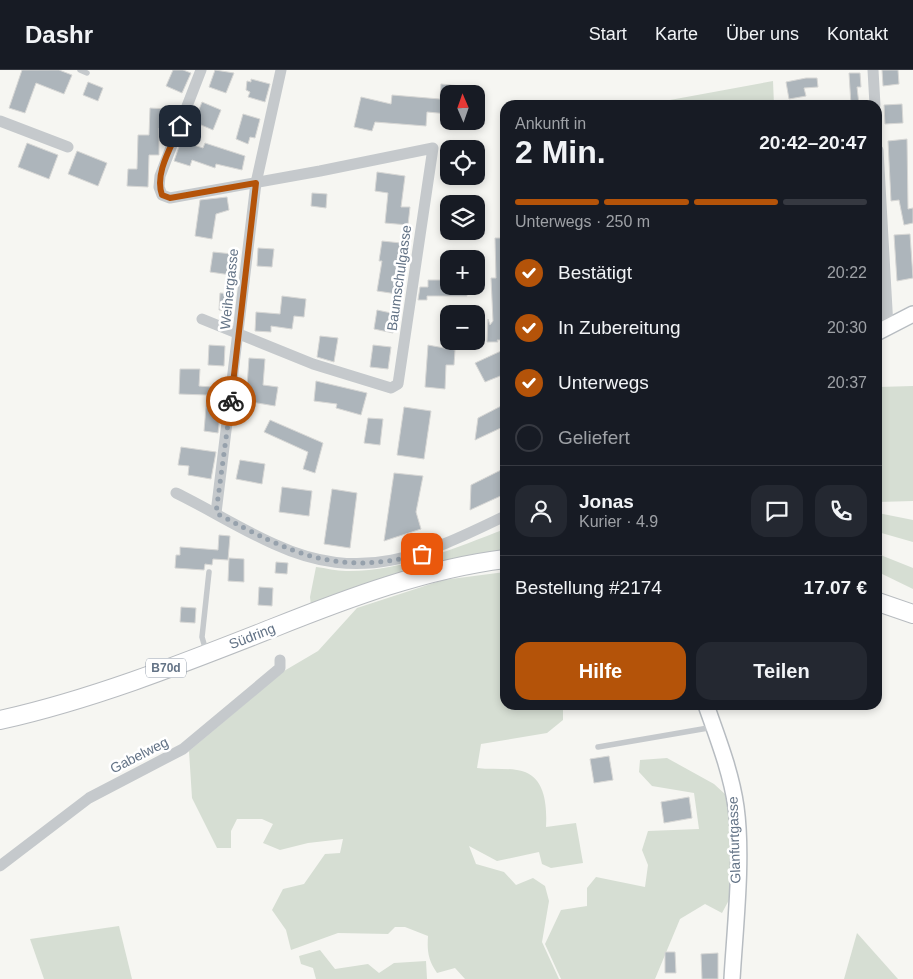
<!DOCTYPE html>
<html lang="de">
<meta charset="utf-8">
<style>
body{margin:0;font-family:Arial,sans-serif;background:#242831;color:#f1f3f6;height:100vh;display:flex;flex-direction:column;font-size:19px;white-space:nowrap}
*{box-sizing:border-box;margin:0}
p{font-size:16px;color:#9ea1a6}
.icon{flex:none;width:28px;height:28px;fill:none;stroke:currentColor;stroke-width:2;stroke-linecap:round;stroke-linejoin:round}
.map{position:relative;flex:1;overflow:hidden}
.details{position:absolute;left:500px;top:30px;width:382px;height:610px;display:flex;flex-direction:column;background:#171b24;border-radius:15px;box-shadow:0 2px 8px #0003}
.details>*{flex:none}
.needle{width:32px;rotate:358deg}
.buttons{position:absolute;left:440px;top:15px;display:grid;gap:10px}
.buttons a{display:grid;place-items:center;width:45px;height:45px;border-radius:10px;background:#171b24;box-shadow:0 2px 8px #0003;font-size:25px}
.pin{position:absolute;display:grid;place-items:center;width:42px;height:42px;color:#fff;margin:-21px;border-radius:10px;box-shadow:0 2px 8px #0006}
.courier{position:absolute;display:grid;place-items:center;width:50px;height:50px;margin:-25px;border:4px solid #b45309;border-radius:50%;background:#fff;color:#222;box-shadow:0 1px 6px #0007}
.summary em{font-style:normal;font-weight:600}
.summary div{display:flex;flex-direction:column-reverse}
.summary{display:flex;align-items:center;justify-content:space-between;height:85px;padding:0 15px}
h1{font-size:32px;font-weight:600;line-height:38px}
.bar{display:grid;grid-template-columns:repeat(4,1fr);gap:8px 5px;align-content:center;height:60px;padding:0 15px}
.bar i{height:6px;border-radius:4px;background:#363941}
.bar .active{background:#b45309}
.bar p{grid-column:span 4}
.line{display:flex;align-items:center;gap:12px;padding:0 15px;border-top:1px solid #363941}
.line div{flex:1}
.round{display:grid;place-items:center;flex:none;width:52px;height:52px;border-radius:15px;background:#242831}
ol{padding:0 15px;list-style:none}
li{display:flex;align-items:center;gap:15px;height:55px}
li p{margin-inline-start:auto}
li .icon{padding:5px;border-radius:50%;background:#b45309;color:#fff;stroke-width:4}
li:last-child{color:#9ea1a6}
li i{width:28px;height:28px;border:2px solid #363941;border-radius:50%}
.button{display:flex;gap:10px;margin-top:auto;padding:10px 15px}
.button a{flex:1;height:58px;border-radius:15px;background:#b45309;color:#fff;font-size:20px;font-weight:600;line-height:58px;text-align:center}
.button a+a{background:#242831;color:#f1f3f6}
header{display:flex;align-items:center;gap:30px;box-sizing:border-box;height:70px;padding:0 25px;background:#171b24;border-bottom:1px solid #363941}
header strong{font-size:24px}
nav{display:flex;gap:28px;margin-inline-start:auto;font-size:18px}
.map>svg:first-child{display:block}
.green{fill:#d6ded3}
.building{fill:#adb5bb;stroke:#d7d7d5}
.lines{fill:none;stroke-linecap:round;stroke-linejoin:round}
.secondary-casing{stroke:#b7bcc1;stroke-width:18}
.primary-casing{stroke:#b8bcc0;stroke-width:20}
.lane{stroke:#c5c9cc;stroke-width:5.5}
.street{stroke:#c5c9cc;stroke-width:11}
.secondary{stroke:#fff;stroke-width:15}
.primary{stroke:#fff;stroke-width:18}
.done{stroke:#96a1ac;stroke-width:5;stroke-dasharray:0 9}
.route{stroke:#b45309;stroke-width:6}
.labels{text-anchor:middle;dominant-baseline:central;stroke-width:5;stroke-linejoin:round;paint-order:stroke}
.shield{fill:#fff;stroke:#929daa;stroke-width:1}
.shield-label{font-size:12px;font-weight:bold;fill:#637386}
.street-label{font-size:14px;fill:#637386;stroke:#fff}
</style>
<header>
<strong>Dashr</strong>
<nav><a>Start</a><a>Karte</a><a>Über uns</a><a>Kontakt</a></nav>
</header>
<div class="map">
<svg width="913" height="909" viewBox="0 0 913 909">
<rect width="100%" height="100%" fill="#f6f6f2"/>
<g class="green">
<polygon points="773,11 774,35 672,35 670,30"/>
<polygon points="913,316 913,431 878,432 878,317"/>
<polygon points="878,443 913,450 913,472 878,462"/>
<path d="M505,459V480L461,487L373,513L311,536L310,527L316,497C326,498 336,501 346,501C400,502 455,478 505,459Z"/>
<polygon points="878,484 913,498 913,519 878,502"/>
<path d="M505,502V635H563V650L547,663L481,674L477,698C492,700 511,697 525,702C546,710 547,738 546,757L576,753L583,793L551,798L542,794L539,782L497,791L469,776L476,794L504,802L516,815L533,808L545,816L549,831L542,872L559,909H465L455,898L437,903C428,890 427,881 428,866L405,857H395L388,864L338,863L291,880L286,860L272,840L283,819L304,814L325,784L340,783L343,769L308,773L280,780L263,773L273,754L262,749H237L231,761V778H217L192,728L189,681L284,601L318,581L357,538L443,510Z"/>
<polygon points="667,688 714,714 726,725 731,755 729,830 722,843 705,834 680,849 655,909 561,909 545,874 561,840 587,836 587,818 596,807 645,817 648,795 642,780 648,761 699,759 694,723 652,716 639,702 640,690"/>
<polygon points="119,856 132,909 44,909 30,869"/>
<polygon points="857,863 898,909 844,909"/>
<polygon points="320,880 335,899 368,894 379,903 394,893 426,891 427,909 316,909 313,898 301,894 299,886"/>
</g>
<g class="building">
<polygon points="22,0 59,0 72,5 64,24 36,13 25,43 9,38"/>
<polygon points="173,0 183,0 191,3 182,23 166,16"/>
<polygon points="215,0 234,3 226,23 209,17"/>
<polygon points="882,0 898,0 899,14 883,16"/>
<polygon points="849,3 860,3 861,17 857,17 859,35 851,35"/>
<polygon points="806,8 817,8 818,17 804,18 806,26 789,29 786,12"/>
<polygon points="251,9 270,14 265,32 248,27 250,22 246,20 247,11 251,12"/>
<polygon points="88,12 103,18 98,31 83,25"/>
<polygon points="441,14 481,18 481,24 449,24 449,44 427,42 426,56 375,52 372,61 354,57 361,27 391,34 392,25 440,29"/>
<polygon points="202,32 221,40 213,60 194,52"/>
<polygon points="902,34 903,53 885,54 884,35"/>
<polygon points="150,38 169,39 168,58 159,58 159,85 149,85 148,117 127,116 128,99 137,99 138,65 149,65"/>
<polygon points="243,44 260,49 255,68 250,67 248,74 236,69"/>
<polygon points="907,69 908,139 913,138 913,153 904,155 899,130 891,131 888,71"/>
<polygon points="181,71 203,78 205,73 245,86 242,100 216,94 215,98 192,90 190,96 174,91"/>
<polygon points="27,73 58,85 49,109 18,97"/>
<polygon points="77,81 107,93 98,116 68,104"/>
<polygon points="377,102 405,106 401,137 410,137 408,155 385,153 388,123 375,121"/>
<polygon points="312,123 327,124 326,138 311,136"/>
<polygon points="227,127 229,140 216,144 212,169 195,166 200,130"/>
<polygon points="910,164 913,208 897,211 894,165"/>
<polygon points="495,168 505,168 505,270 497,270 498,272 487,272 488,249 490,255 493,251 491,208 496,208"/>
<polygon points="382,171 401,173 396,205 400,206 397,224 377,221 382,191 379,191"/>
<polygon points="258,178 274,179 272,197 257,196"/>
<polygon points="213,182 233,184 231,205 210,202"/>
<polygon points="428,210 449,210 449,216 467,216 467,226 427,226 427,230 418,230 420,217 428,217"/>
<polygon points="220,223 235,224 233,241 219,240"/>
<polygon points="282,226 306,229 304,247 294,246 292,259 271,256 271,262 255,261 256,242 280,244"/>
<polygon points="377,240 396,244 393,263 374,259"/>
<polygon points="320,266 338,268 334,292 317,287"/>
<polygon points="209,275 225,276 224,296 208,295"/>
<polygon points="373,275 391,277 388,299 370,297"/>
<polygon points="428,275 455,280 454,295 446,295 445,319 425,317"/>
<polygon points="501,281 505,289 505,304 485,312 475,293"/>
<polygon points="249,288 265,289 263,315 278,317 275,336 246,331"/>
<polygon points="180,299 200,299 199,316 223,318 218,363 204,361 207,325 179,324"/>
<polygon points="316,311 367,323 361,345 336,338 337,334 314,331"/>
<polygon points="505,334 505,356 475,370 478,348"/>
<polygon points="404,337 431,341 424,389 397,385"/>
<polygon points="368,348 383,349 380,375 364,373"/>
<polygon points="270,350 323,373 315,403 303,399 308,382 264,362"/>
<polygon points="181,377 216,382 211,409 188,405 189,396 178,395"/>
<polygon points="240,390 265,394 262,414 236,409"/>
<polygon points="505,398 505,424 470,440 471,415"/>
<polygon points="394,403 423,406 416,442 421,459 384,471"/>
<polygon points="282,417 312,421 309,446 279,442"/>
<polygon points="332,419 357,423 350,478 324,474"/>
<polygon points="219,465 230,466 228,490 213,489 212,495 205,494 204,500 175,498 176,485 180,485 180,477 218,480"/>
<polygon points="229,488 244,489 244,512 228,511"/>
<polygon points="276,492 288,493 287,504 275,503"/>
<polygon points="259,517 273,518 272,536 258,535"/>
<polygon points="181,537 196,538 195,553 180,552"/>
<polygon points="609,686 613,710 594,713 590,689"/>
<polygon points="689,727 692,748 664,753 661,732"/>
<polygon points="665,882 675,882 676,903 665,903"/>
<polygon points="718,883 718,909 702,909 701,884"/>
</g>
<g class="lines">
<g class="secondary-casing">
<g id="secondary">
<polyline points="878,262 913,244"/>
<path d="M706,635C718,669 731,702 736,737C743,788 735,857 732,909"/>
</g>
</g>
<g class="primary-casing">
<g id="primary">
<polyline points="878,532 913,544"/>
<path d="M0,650C94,629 184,593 273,558C348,528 425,499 505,489"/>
</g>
</g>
<g class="lane">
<polyline points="80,0 87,3"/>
<polyline points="206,581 202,567 209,502"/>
<polyline points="598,677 714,657"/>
</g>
<g class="street">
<polyline points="201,0 160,106 159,117 162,125 170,128 320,101 433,78 398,314 391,318 313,294 202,249"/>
<polyline points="873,0 875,35"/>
<polyline points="0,51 68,77"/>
<polyline points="878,80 888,257"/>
<path d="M176,423C209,439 240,459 274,474C363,515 424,485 505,446"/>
<polyline points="216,443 256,113 281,0"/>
<polyline points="0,796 89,728 183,679 280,598 280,590"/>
</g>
<use href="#secondary" class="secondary"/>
<use href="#primary" class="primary"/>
</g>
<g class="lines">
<path class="done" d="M231,331L216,443C291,483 336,507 422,484"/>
<path class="route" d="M180,56C172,76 154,103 162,125L170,128L256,113L231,331"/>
</g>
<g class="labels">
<rect class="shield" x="146" y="588.5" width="40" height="19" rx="4"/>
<g class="shield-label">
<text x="166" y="598">B70d</text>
</g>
<g class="street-label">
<text transform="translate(399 208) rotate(-82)">Baumschulgasse</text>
<text transform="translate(229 219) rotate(-84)">Weihergasse</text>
<text transform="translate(252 566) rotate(-21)">Südring</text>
<text transform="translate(139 685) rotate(-27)">Gabelweg</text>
<text transform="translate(734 770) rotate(-92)">Glanfurtgasse</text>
</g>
</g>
</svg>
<div class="buttons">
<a><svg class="needle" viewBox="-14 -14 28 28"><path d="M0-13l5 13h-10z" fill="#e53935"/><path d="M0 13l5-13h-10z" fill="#9ea1a6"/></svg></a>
<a><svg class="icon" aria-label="locate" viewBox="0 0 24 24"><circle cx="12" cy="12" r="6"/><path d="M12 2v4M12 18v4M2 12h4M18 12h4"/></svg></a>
<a><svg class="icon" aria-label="layers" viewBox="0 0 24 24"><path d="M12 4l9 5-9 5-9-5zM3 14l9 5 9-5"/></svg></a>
<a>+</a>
<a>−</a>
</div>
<div class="pin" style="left:422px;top:484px;background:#ea580c"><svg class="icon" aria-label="bag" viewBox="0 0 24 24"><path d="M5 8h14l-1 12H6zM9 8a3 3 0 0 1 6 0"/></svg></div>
<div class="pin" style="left:180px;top:56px;background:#1f2937"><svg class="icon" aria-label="home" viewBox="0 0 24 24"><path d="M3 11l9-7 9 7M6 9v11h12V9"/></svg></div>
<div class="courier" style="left:231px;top:331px"><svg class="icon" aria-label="bike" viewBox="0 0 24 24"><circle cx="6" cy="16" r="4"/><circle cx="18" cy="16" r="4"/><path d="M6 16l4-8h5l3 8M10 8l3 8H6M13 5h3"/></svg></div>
<section class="details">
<div class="summary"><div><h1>2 Min.</h1><p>Ankunft in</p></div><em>20:42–20:47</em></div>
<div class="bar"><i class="active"></i><i class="active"></i><i class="active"></i><i></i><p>Unterwegs · 250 m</p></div>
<ol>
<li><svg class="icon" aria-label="check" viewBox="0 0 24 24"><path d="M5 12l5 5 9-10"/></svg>Bestätigt<p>20:22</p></li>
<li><svg class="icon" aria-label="check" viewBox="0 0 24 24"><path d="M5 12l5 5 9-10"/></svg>In Zubereitung<p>20:30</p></li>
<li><svg class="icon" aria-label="check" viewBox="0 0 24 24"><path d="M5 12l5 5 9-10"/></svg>Unterwegs<p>20:37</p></li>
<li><i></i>Geliefert</li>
</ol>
<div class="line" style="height:90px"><a class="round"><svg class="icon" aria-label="person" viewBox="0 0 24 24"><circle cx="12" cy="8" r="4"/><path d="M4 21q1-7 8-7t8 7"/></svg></a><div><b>Jonas</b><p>Kurier · 4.9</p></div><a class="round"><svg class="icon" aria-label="chat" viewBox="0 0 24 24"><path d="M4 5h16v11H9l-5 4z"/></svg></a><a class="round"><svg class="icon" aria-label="phone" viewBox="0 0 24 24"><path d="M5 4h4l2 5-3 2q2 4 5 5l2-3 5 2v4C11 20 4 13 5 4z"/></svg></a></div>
<div class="line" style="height:65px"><div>Bestellung #2174</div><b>17.07 €</b></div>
<div class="button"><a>Hilfe</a><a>Teilen</a></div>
</section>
</div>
